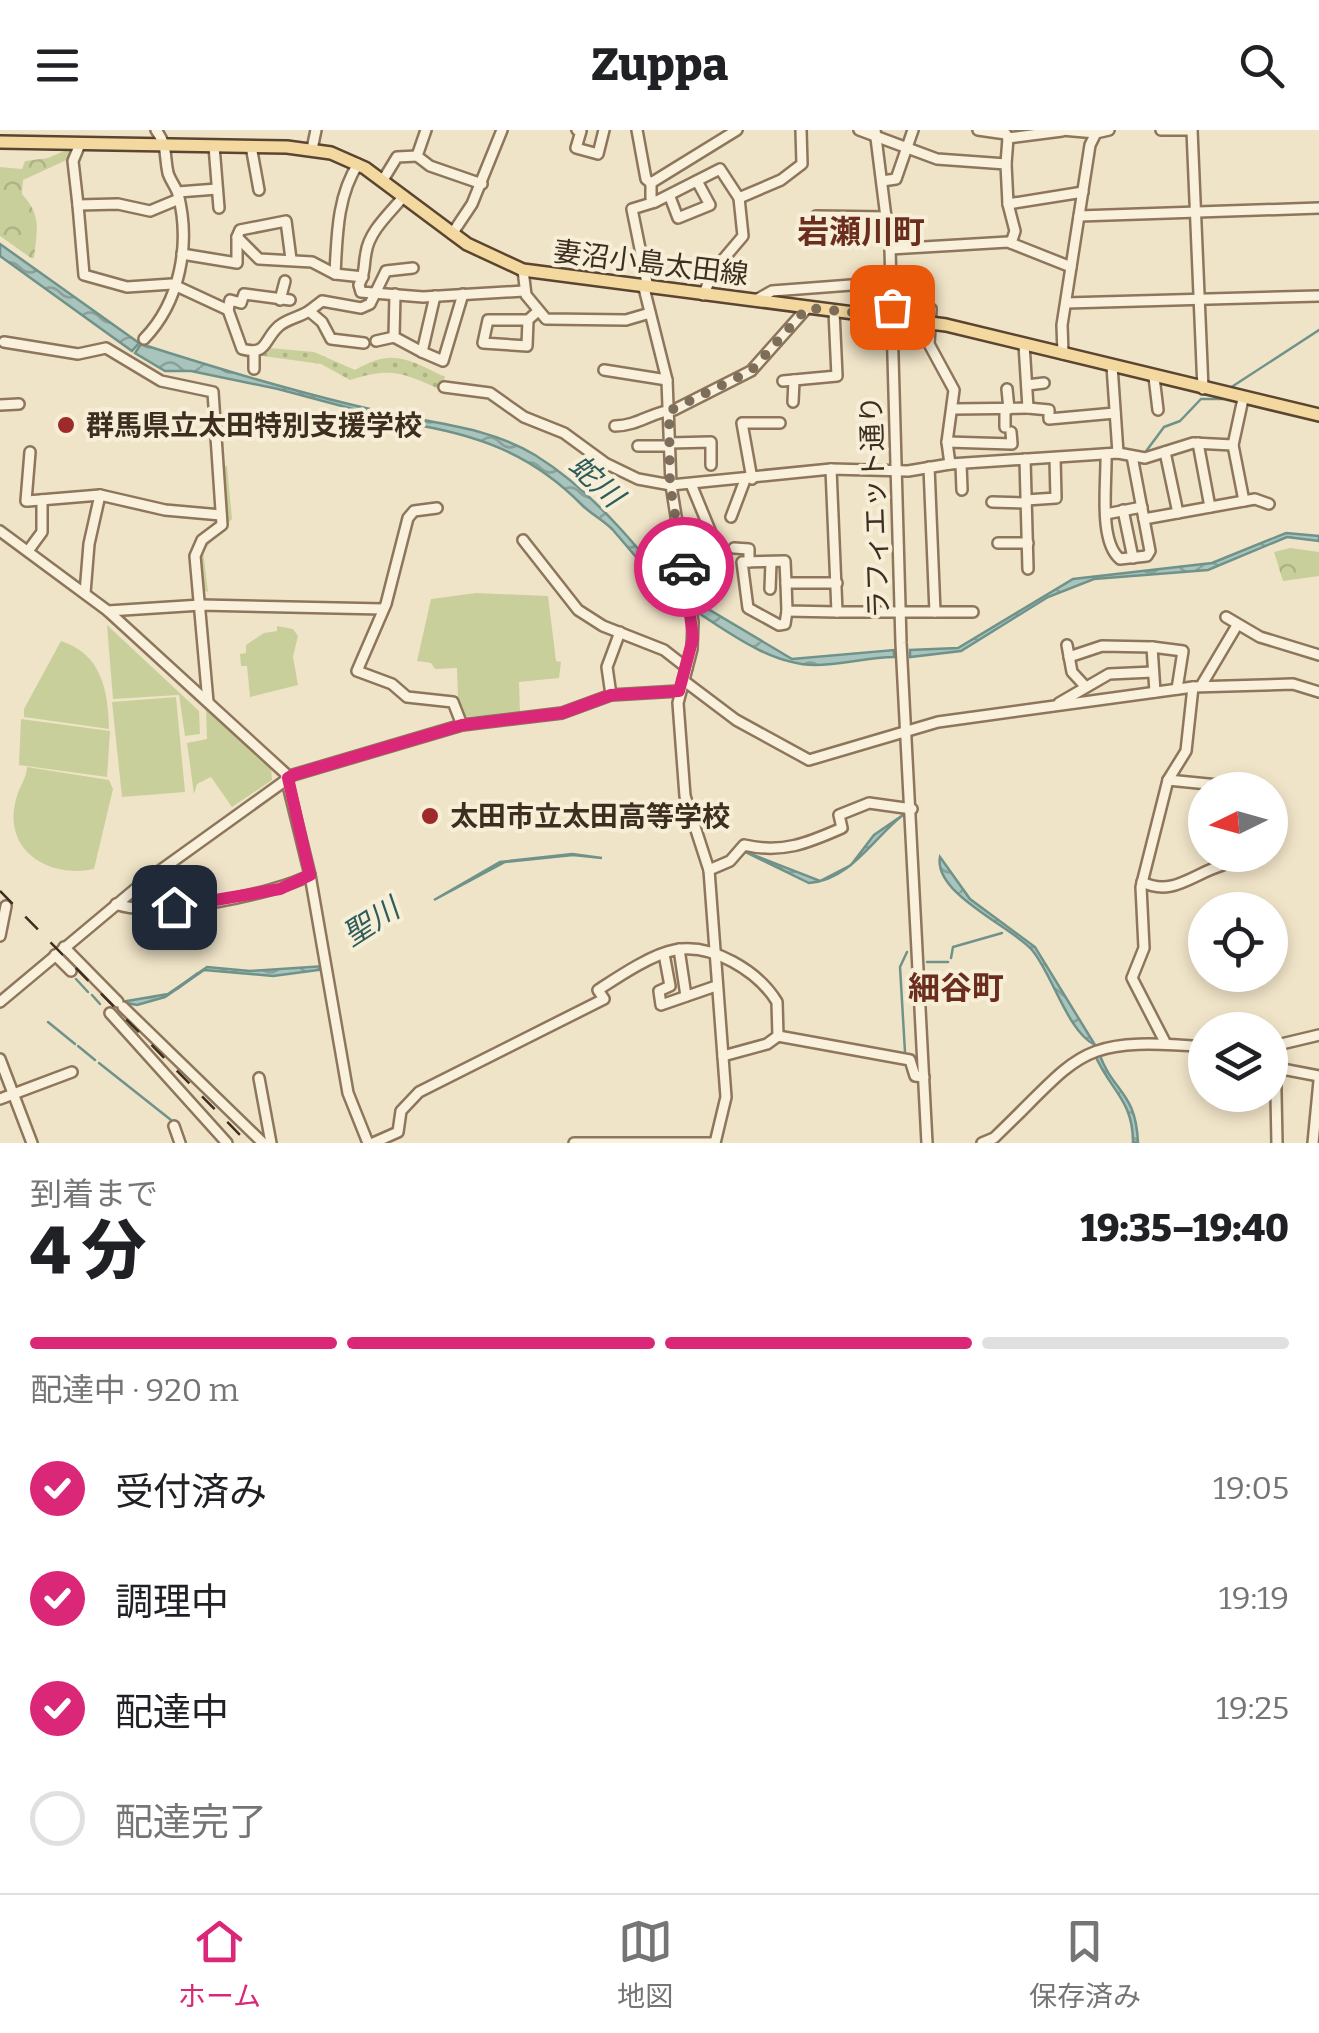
<!DOCTYPE html>
<html lang="ja">
<meta charset="utf-8">
<style>
body{margin:0;font-family:Bitter,"Noto Sans JP",serif;background:#f6f6f6;color:#202124;height:100vh;display:flex;flex-direction:column;font-size:38px;white-space:nowrap}
*{box-sizing:border-box;margin:0}
p{font-size:32px;color:#757577}
.icon{flex:none;width:55px;height:55px;fill:none;stroke:currentColor;stroke-width:2;stroke-linecap:round;stroke-linejoin:round}
.map{position:relative;height:1013px;overflow:hidden}
.side{display:flex;flex-direction:column;background:#fff;flex:1}
.side>*{flex:none}
.needle{width:65px;rotate:265deg}
.fabs{position:absolute;left:1188px;top:642px;display:grid;gap:20px}
.fabs a{display:grid;place-items:center;width:100px;height:100px;border-radius:50%;background:#fff;box-shadow:0 5px 15px #0003;font-size:50px}
.pin{position:absolute;display:grid;place-items:center;width:85px;height:85px;color:#fff;margin:-42px;border-radius:20px;box-shadow:0 5px 15px #0006}
.courier{position:absolute;display:grid;place-items:center;width:100px;height:100px;margin:-50px;border:8px solid #db2777;border-radius:50%;background:#fff;color:#222;box-shadow:0 2px 12px #0007}
.head em{font-style:normal;font-weight:800}
.head div{display:flex;flex-direction:column-reverse}
.head{display:flex;align-items:center;justify-content:space-between;height:170px;padding:0 30px}
h1{font-size:65px;font-weight:800;line-height:75px}
.bar{display:grid;grid-template-columns:repeat(4,1fr);gap:15px 10px;align-content:center;height:120px;padding:0 30px}
.bar i{height:12px;border-radius:8px;background:#e0e0e0}
.bar .active{background:#db2777}
.bar p{grid-column:span 4}
ol{padding:0 30px;list-style:none}
li{display:flex;align-items:center;gap:30px;height:110px}
li p{margin-inline-start:auto}
li .icon{padding:10px;border-radius:50%;background:#db2777;color:#fff;stroke-width:4}
li:last-child{color:#757577}
li i{width:55px;height:55px;border:5px solid #e0e0e0;border-radius:50%}
header{display:flex;justify-content:space-between;align-items:center;height:130px;padding:0 30px;background:#fff;font-size:45px;font-weight:800}
.dock{display:flex;justify-content:space-around;align-items:center;height:140px;border-top:2px solid #e0e0e0;background:#fff;font-size:28px;color:#757577}
.dock a{display:grid;justify-items:center;gap:5px}
.dock .active{color:#db2777}
.map>svg:first-child{display:block}
.grass{fill:#c9cf9b}
.forest{fill:url(#forest-crowns)}
.park{fill:url(#park-dots)}
.water{fill:url(#water-waves);stroke:#6f938a;stroke-width:2.5}
.lines{fill:none;stroke-linecap:round;stroke-linejoin:round}
.stream{stroke:#6f938a;stroke-width:2.5}
.minor-casing{stroke:#8d765c;stroke-width:14}
.major-casing{stroke:#5b4430;stroke-width:16}
.minor{stroke:#faf1dc;stroke-width:9}
.major{stroke:#f3d9a0;stroke-width:11}
.rail{stroke:#3d2e20;stroke-width:2.5;stroke-dasharray:18 18;stroke-linecap:butt}
.done{stroke:#7c6e5b;stroke-width:10;stroke-dasharray:0 18}
.route{stroke:#db2777;stroke-width:12}
.poi-dot{fill:#9e2a2b;stroke:#f7eed8;stroke-width:4}
.labels{text-anchor:middle;dominant-baseline:central;stroke-width:8;stroke-linejoin:round;paint-order:stroke}
.street-label{font-size:28px;fill:#3d2e20;stroke:#f7eed8}
.poi-label{font-size:28px;font-weight:bold;fill:#3d2e20;stroke:#f7eed8;text-anchor:start}
.water-label{font-size:30px;font-style:italic;fill:#2f5d5a;stroke:#f7eed8}
.quarter-label{font-size:32px;font-weight:bold;fill:#6b2e1e;stroke:#f7eed8}
</style>
<header><svg class="icon" aria-label="menu" viewBox="0 0 24 24"><path d="M4 6h16M4 12h16M4 18h16"/></svg>Zuppa<svg class="icon" aria-label="search" viewBox="0 0 24 24"><circle cx="10" cy="10" r="6"/><path d="M15 15l6 6"/></svg></header>
<div class="map">
<svg width="1319" height="1013" viewBox="0 0 1319 1013">
<defs>
<pattern id="forest-crowns" width="20" height="18" patternUnits="userSpaceOnUse" patternTransform="scale(2.5)"><rect width="20" height="18" fill="#c9cf9b"/><path d="M2 6a3 3 0 1 1 6 0M12 15a3 3 0 1 1 6 0" fill="none" stroke="#aeb285"/></pattern>
<pattern id="park-dots" width="8" height="8" patternUnits="userSpaceOnUse" patternTransform="scale(2.5)"><rect width="8" height="8" fill="#c9cf9b"/><path d="M2 2h.1M6 6h.1" fill="none" stroke="#aeb285" stroke-width="1.8" stroke-linecap="round"/></pattern>
<pattern id="water-waves" width="16" height="10" patternUnits="userSpaceOnUse" patternTransform="scale(2.5)"><rect width="16" height="10" fill="#a9c4bc"/><path d="M0 5q4-4 8 0t8 0" fill="none" stroke="#8ba098"/></pattern>
</defs>
<rect width="100%" height="100%" fill="#f0e4c8"/>
<g class="grass">
<polygon points="227,336 232,389 203,421 208,462 203,460 200,419 225,397 220,337"/>
<polygon points="476,463 548,466 556,531 561,532 559,548 519,552 520,583 464,587 458,569 457,538 435,539 431,533 417,531 431,469"/>
<polygon points="107,495 199,581 200,604 185,606 179,565 113,569"/>
<polygon points="277,496 293,499 298,506 293,527 298,555 250,567 247,536 241,536 240,524 246,523 246,515 264,503 277,501"/>
<path d="M61,511C102,524 108,561 109,599L24,587V579Z"/>
<polygon points="176,567 185,662 122,667 112,572"/>
<polygon points="206,578 271,637 272,650 232,677 211,647 197,654 194,664 187,613 207,609"/>
<polygon points="21,589 110,601 107,647 19,635"/>
<path d="M27,637L109,650L113,659L94,739C48,749 0,719 17,666C20,655 26,650 27,637Z"/>
</g>
<g class="forest">
<path d="M73,17L71,28L23,50L22,64C42,86 37,100 34,128H31L0,106V37L22,39L25,31L48,28Z"/>
<polygon points="1290,418 1319,422 1319,446 1283,451 1274,422"/>
</g>
<path class="park" d="M269,218L314,222L355,240C393,218 407,229 445,247L441,260C402,242 391,237 350,250L321,234L256,225Z"/>
<g class="water">
<polygon points="0,114 139,213 132,221 0,126"/>
<path d="M141,214C225,241 311,267 397,285C445,295 492,299 535,325C564,343 593,369 616,394C640,419 656,444 685,464L687,475C655,454 637,427 612,399C603,390 591,384 582,375C531,323 476,304 405,293L399,299L398,291L278,259L191,241H165L135,223Z"/>
<polygon points="1286,403 1319,406 1319,411 1287,407 1208,440 1094,449 1048,467 961,521 910,527 910,520 958,518 1073,449 1212,433"/>
<path d="M693,470L792,529L894,520V527C868,527 842,535 815,535C772,535 729,503 694,480Z"/>
<path d="M903,685C875,706 851,750 809,753L743,721L820,751L851,735L874,705Z"/>
<polygon points="572,724 602,728 573,725 505,732 434,770 500,732"/>
<path d="M940,727L970,769L1035,817L1095,915C1067,901 1053,845 1032,820C1014,798 933,764 940,727Z"/>
<polygon points="325,836 326,839 273,846 204,840 165,867 137,875 121,872 168,864 207,837 250,841"/>
<path d="M1099,923C1113,963 1136,961 1138,1013L1133,1012C1133,970 1110,960 1095,925Z"/>
</g>
<g class="lines">
<g class="stream">
<polyline points="0,207 1,208"/>
<polyline points="1230,258 1319,200"/>
<polyline points="1144,324 1164,297 1180,291 1201,269 1224,269"/>
<polyline points="0,773 2,775"/>
<polyline points="951,828 953,817 1002,803"/>
<polyline points="927,832 948,832"/>
<polyline points="76,849 88,862"/>
<polyline points="177,859 198,843"/>
<polyline points="92,865 100,874"/>
<polyline points="48,892 75,914"/>
<polyline points="78,916 95,930"/>
<polyline points="905,922 900,837 907,822"/>
<polyline points="99,933 171,990"/>
</g>
<g class="minor-casing">
<g id="minor">
<polyline points="426,0 417,26 430,36 482,54"/>
<polyline points="577,0 581,1 576,18 598,24 604,0"/>
<polyline points="637,0 646,49 651,53 737,0"/>
<polyline points="859,0 937,29 1006,34 1008,74 1083,62"/>
<polyline points="875,0 890,119 901,513 927,1013"/>
<polyline points="978,0 1006,4 1008,8"/>
<polyline points="1062,0 1096,3"/>
<polyline points="1161,0 1192,0"/>
<polyline points="1192,0 1203,259"/>
<polyline points="80,14 73,31 78,75 118,74 150,81 179,69"/>
<polyline points="214,16 219,78"/>
<polyline points="251,16 259,60"/>
<polyline points="312,19 316,0"/>
<polyline points="1006,34 1008,8 1062,1"/>
<polyline points="383,50 397,27 417,26"/>
<polyline points="882,51 896,49 913,0"/>
<polyline points="651,53 651,68 655,72 720,39 739,68 743,106 715,139 703,165"/>
<polyline points="178,62 217,59"/>
<path d="M404,66C390,83 369,101 366,123C363,138 366,141 359,155L361,162L423,167L524,161"/>
<polyline points="670,67 678,88 710,75 697,51"/>
<polyline points="739,68 781,50 802,34 801,0"/>
<polyline points="1008,74 1015,101 1011,113"/>
<path d="M78,75L84,145L127,157L172,154L228,180L242,219C268,226 263,210 279,196C287,189 300,187 309,181L322,192L331,209L364,213"/>
<polyline points="816,86 886,87"/>
<polyline points="1079,86 1319,78"/>
<polyline points="452,104 472,74 502,0"/>
<polyline points="237,107 240,100 286,91 291,129"/>
<polyline points="890,119 1008,112 1071,137"/>
<polyline points="182,124 237,133 237,107 259,129 312,132 335,144 363,147"/>
<polyline points="523,140 526,165 546,189 626,190 650,183"/>
<path d="M335,144C337,107 337,66 358,34"/>
<polyline points="644,158 667,250 671,355 693,492 692,519 678,573 685,666 709,740 726,967 715,1013"/>
<polyline points="648,158 632,79 655,72"/>
<polyline points="891,161 931,179 929,214 954,260 947,312 950,334"/>
<polyline points="395,164 394,207 422,222"/>
<polyline points="435,166 422,222 443,231 463,164"/>
<polyline points="280,170 285,151"/>
<polyline points="756,170 772,161 891,152"/>
<polyline points="1066,173 1319,166"/>
<polyline points="228,180 230,170 241,173 244,164 290,170"/>
<polyline points="309,181 322,171 361,178 370,174 386,141 413,138"/>
<polyline points="528,190 527,216 483,213 488,190 528,190 537,182"/>
<path d="M144,209C180,172 191,114 178,64C176,57 170,50 168,43C164,25 168,16 156,0"/>
<polyline points="376,211 394,207"/>
<polyline points="4,212 78,224 106,218 161,251 213,262 222,395 202,410 195,426 208,572"/>
<polyline points="1063,224 1062,195 1090,15 1096,3 1109,0"/>
<polyline points="1112,236 1118,323"/>
<polyline points="254,239 254,222"/>
<polyline points="604,240 667,250"/>
<polyline points="1154,247 1158,280"/>
<polyline points="783,251 837,246 834,181"/>
<polyline points="1027,255 1044,253"/>
<polyline points="444,257 490,263 524,287 564,303 605,333 638,349 671,355 831,339 908,341 950,334 1118,323 1145,328 1193,313 1233,315"/>
<polyline points="1007,259 1009,279"/>
<polyline points="1243,269 1233,315 1244,371"/>
<polyline points="793,272 794,250"/>
<polyline points="0,275 19,274"/>
<polyline points="1028,278 1049,280 1049,289 1115,283"/>
<polyline points="953,279 1028,278 1024,214"/>
<polyline points="1005,279 1005,297"/>
<path d="M615,296C638,296 653,281 674,280L751,241L807,178"/>
<polyline points="947,312 1012,314 1011,302"/>
<polyline points="669,313 711,312 711,335"/>
<polyline points="1198,313 1210,377"/>
<polyline points="638,316 669,316"/>
<polyline points="1165,322 1178,383"/>
<path d="M1106,324C1107,351 1098,411 1120,429L1147,426L1150,421L1132,326"/>
<polyline points="1025,329 1028,439"/>
<polyline points="961,334 962,360"/>
<polyline points="929,337 935,482"/>
<polyline points="831,339 837,482 973,482"/>
<polyline points="752,349 742,293 780,293"/>
<polyline points="691,354 714,410"/>
<polyline points="1026,370 1056,368 1055,328"/>
<polyline points="26,371 30,322"/>
<polyline points="28,371 100,365 165,380 221,385"/>
<polyline points="992,372 1026,373"/>
<polyline points="437,378 414,381 408,388 386,474 357,541 392,554 407,567 453,572 462,595"/>
<polyline points="1123,380 1133,428"/>
<polyline points="1106,384 1142,377"/>
<polyline points="731,387 745,350"/>
<polyline points="1144,389 1255,369 1269,374"/>
<polyline points="0,401 108,481 285,643 310,745 348,963 368,1013"/>
<polyline points="523,410 578,480 603,496 664,520 687,538"/>
<polyline points="998,413 1028,413"/>
<polyline points="734,418 749,419 749,432"/>
<polyline points="28,421 42,402 42,370"/>
<polyline points="786,453 785,431 742,432 748,478 779,495 785,494 787,481"/>
<polyline points="770,459 771,432"/>
<polyline points="85,463 89,414 100,365"/>
<polyline points="108,481 201,475 383,479"/>
<polyline points="837,482 787,481 786,453 837,453"/>
<polyline points="1226,487 1260,507 1319,525"/>
<polyline points="1067,515 1072,542 1084,555"/>
<polyline points="1069,527 1102,516 1152,517"/>
<polyline points="683,550 736,590 809,630 938,592 1193,557 1293,554 1319,562"/>
<polyline points="1201,556 1236,497"/>
<polyline points="1155,562 1152,517 1183,521 1177,559"/>
<polyline points="611,565 607,537 620,502"/>
<polyline points="1059,573 1109,544 1153,542"/>
<polyline points="1168,650 1218,655 1228,660"/>
<path d="M709,740L730,731L744,715C782,724 808,713 842,698L839,685L869,673L912,679"/>
<path d="M1142,752C1173,767 1192,744 1223,735L1225,725"/>
<path d="M116,774C153,789 276,764 310,745"/>
<polyline points="0,806 6,776"/>
<polyline points="64,817 118,872"/>
<polyline points="679,819 686,866"/>
<polyline points="664,824 670,856 659,861 661,875 716,856"/>
<polyline points="55,825 71,841"/>
<polyline points="0,872 140,755 293,645 462,595 562,583 611,565 679,561"/>
<polyline points="123,877 263,1013"/>
<polyline points="110,883 227,1013"/>
<polyline points="1166,914 1132,848 1144,818 1141,757 1168,650 1186,621 1193,557"/>
<polyline points="1273,916 1319,905"/>
<polyline points="1275,916 1277,1013"/>
<polyline points="723,926 767,914 778,906 910,930 915,946 924,947"/>
<polyline points="0,929 32,1013"/>
<polyline points="1277,938 1319,946"/>
<polyline points="259,948 271,1013"/>
<polyline points="0,969 72,942"/>
<polyline points="174,996 180,1013"/>
<path d="M373,1013L398,1002L401,981L419,962L604,869L598,860C618,847 652,824 675,820C712,813 758,841 777,872L778,906"/>
<polyline points="574,1013 712,1013"/>
<path d="M982,1013L994,1008C1082,924 1075,906 1205,917"/>
<polyline points="1313,1013 1319,951"/>
</g>
</g>
<g class="major-casing">
<polyline id="major" points="0,12 287,17 331,23 365,38 467,114 523,140 946,195 1319,285"/>
</g>
<use href="#minor" class="minor"/>
<use href="#major" class="major"/>
<polyline class="rail" points="0,761 248,1013"/>
</g>
<g class="lines">
<polyline class="done" points="684,437 670,355 669,281 751,241 807,178 892,186 892,177"/>
<polyline class="route" points="174,777 280,759 310,745 288,648 293,645 462,595 562,583 611,565 679,561 693,508 684,437"/>
</g>
<g class="poi-dot">
<circle cx="66" cy="295" r="10"/>
<circle cx="430" cy="686" r="10"/>
</g>
<g class="labels">
<g class="street-label">
<text transform="translate(651 133) rotate(7)">妻沼小島太田線</text>
<text transform="translate(875 377) rotate(-92)">ラフィエット通り</text>
</g>
<g class="poi-label">
<text x="86" y="295">群馬県立太田特別支援学校</text>
<text x="450" y="686">太田市立太田高等学校</text>
</g>
<g class="water-label">
<text transform="translate(596 351) rotate(43)">蛇川</text>
<text transform="translate(371 792) rotate(-33)">聖川</text>
</g>
<g class="quarter-label">
<text x="861" y="102">岩瀬川町</text>
<text x="956" y="858">細谷町</text>
</g>
</g>
</svg>
<div class="fabs">
<a><svg class="needle" viewBox="-14 -14 28 28"><path d="M0-13l5 13h-10z" fill="#e53935"/><path d="M0 13l5-13h-10z" fill="#757577"/></svg></a>
<a><svg class="icon" aria-label="locate" viewBox="0 0 24 24"><circle cx="12" cy="12" r="6"/><path d="M12 2v4M12 18v4M2 12h4M18 12h4"/></svg></a>
<a><svg class="icon" aria-label="layers" viewBox="0 0 24 24"><path d="M12 4l9 5-9 5-9-5zM3 14l9 5 9-5"/></svg></a>
</div>
<div class="pin" style="left:892px;top:177px;background:#ea580c"><svg class="icon" aria-label="bag" viewBox="0 0 24 24"><path d="M5 8h14l-1 12H6zM9 8a3 3 0 0 1 6 0"/></svg></div>
<div class="pin" style="left:174px;top:777px;background:#1f2937"><svg class="icon" aria-label="home" viewBox="0 0 24 24"><path d="M3 11l9-7 9 7M6 9v11h12V9"/></svg></div>
<div class="courier" style="left:684px;top:437px"><svg class="icon" aria-label="car" viewBox="0 0 24 24"><path d="M5 17H2v-5l4-1 3-4h7l3 4 3 1v5h-3M9 17h6M6 11h13"/><circle cx="7" cy="17" r="2"/><circle cx="17" cy="17" r="2"/></svg></div>
</div>
<section class="side">
<div class="head"><div><h1>4 分</h1><p>到着まで</p></div><em>19:35–19:40</em></div>
<div class="bar"><i class="active"></i><i class="active"></i><i class="active"></i><i></i><p>配達中 · 920 m</p></div>
<ol>
<li><svg class="icon" aria-label="check" viewBox="0 0 24 24"><path d="M5 12l5 5 9-10"/></svg>受付済み<p>19:05</p></li>
<li><svg class="icon" aria-label="check" viewBox="0 0 24 24"><path d="M5 12l5 5 9-10"/></svg>調理中<p>19:19</p></li>
<li><svg class="icon" aria-label="check" viewBox="0 0 24 24"><path d="M5 12l5 5 9-10"/></svg>配達中<p>19:25</p></li>
<li><i></i>配達完了</li>
</ol>
</section>
<nav class="dock">
<a class="active"><svg class="icon" aria-label="home" viewBox="0 0 24 24"><path d="M3 11l9-7 9 7M6 9v11h12V9"/></svg>ホーム</a>
<a><svg class="icon" aria-label="map" viewBox="0 0 24 24"><path d="M3 6l6-2 6 2 6-2v14l-6 2-6-2-6 2zM9 4v14M15 6v14"/></svg>地図</a>
<a><svg class="icon" aria-label="saved" viewBox="0 0 24 24"><path d="M7 4h10v16l-5-4-5 4z"/></svg>保存済み</a>
</nav>
